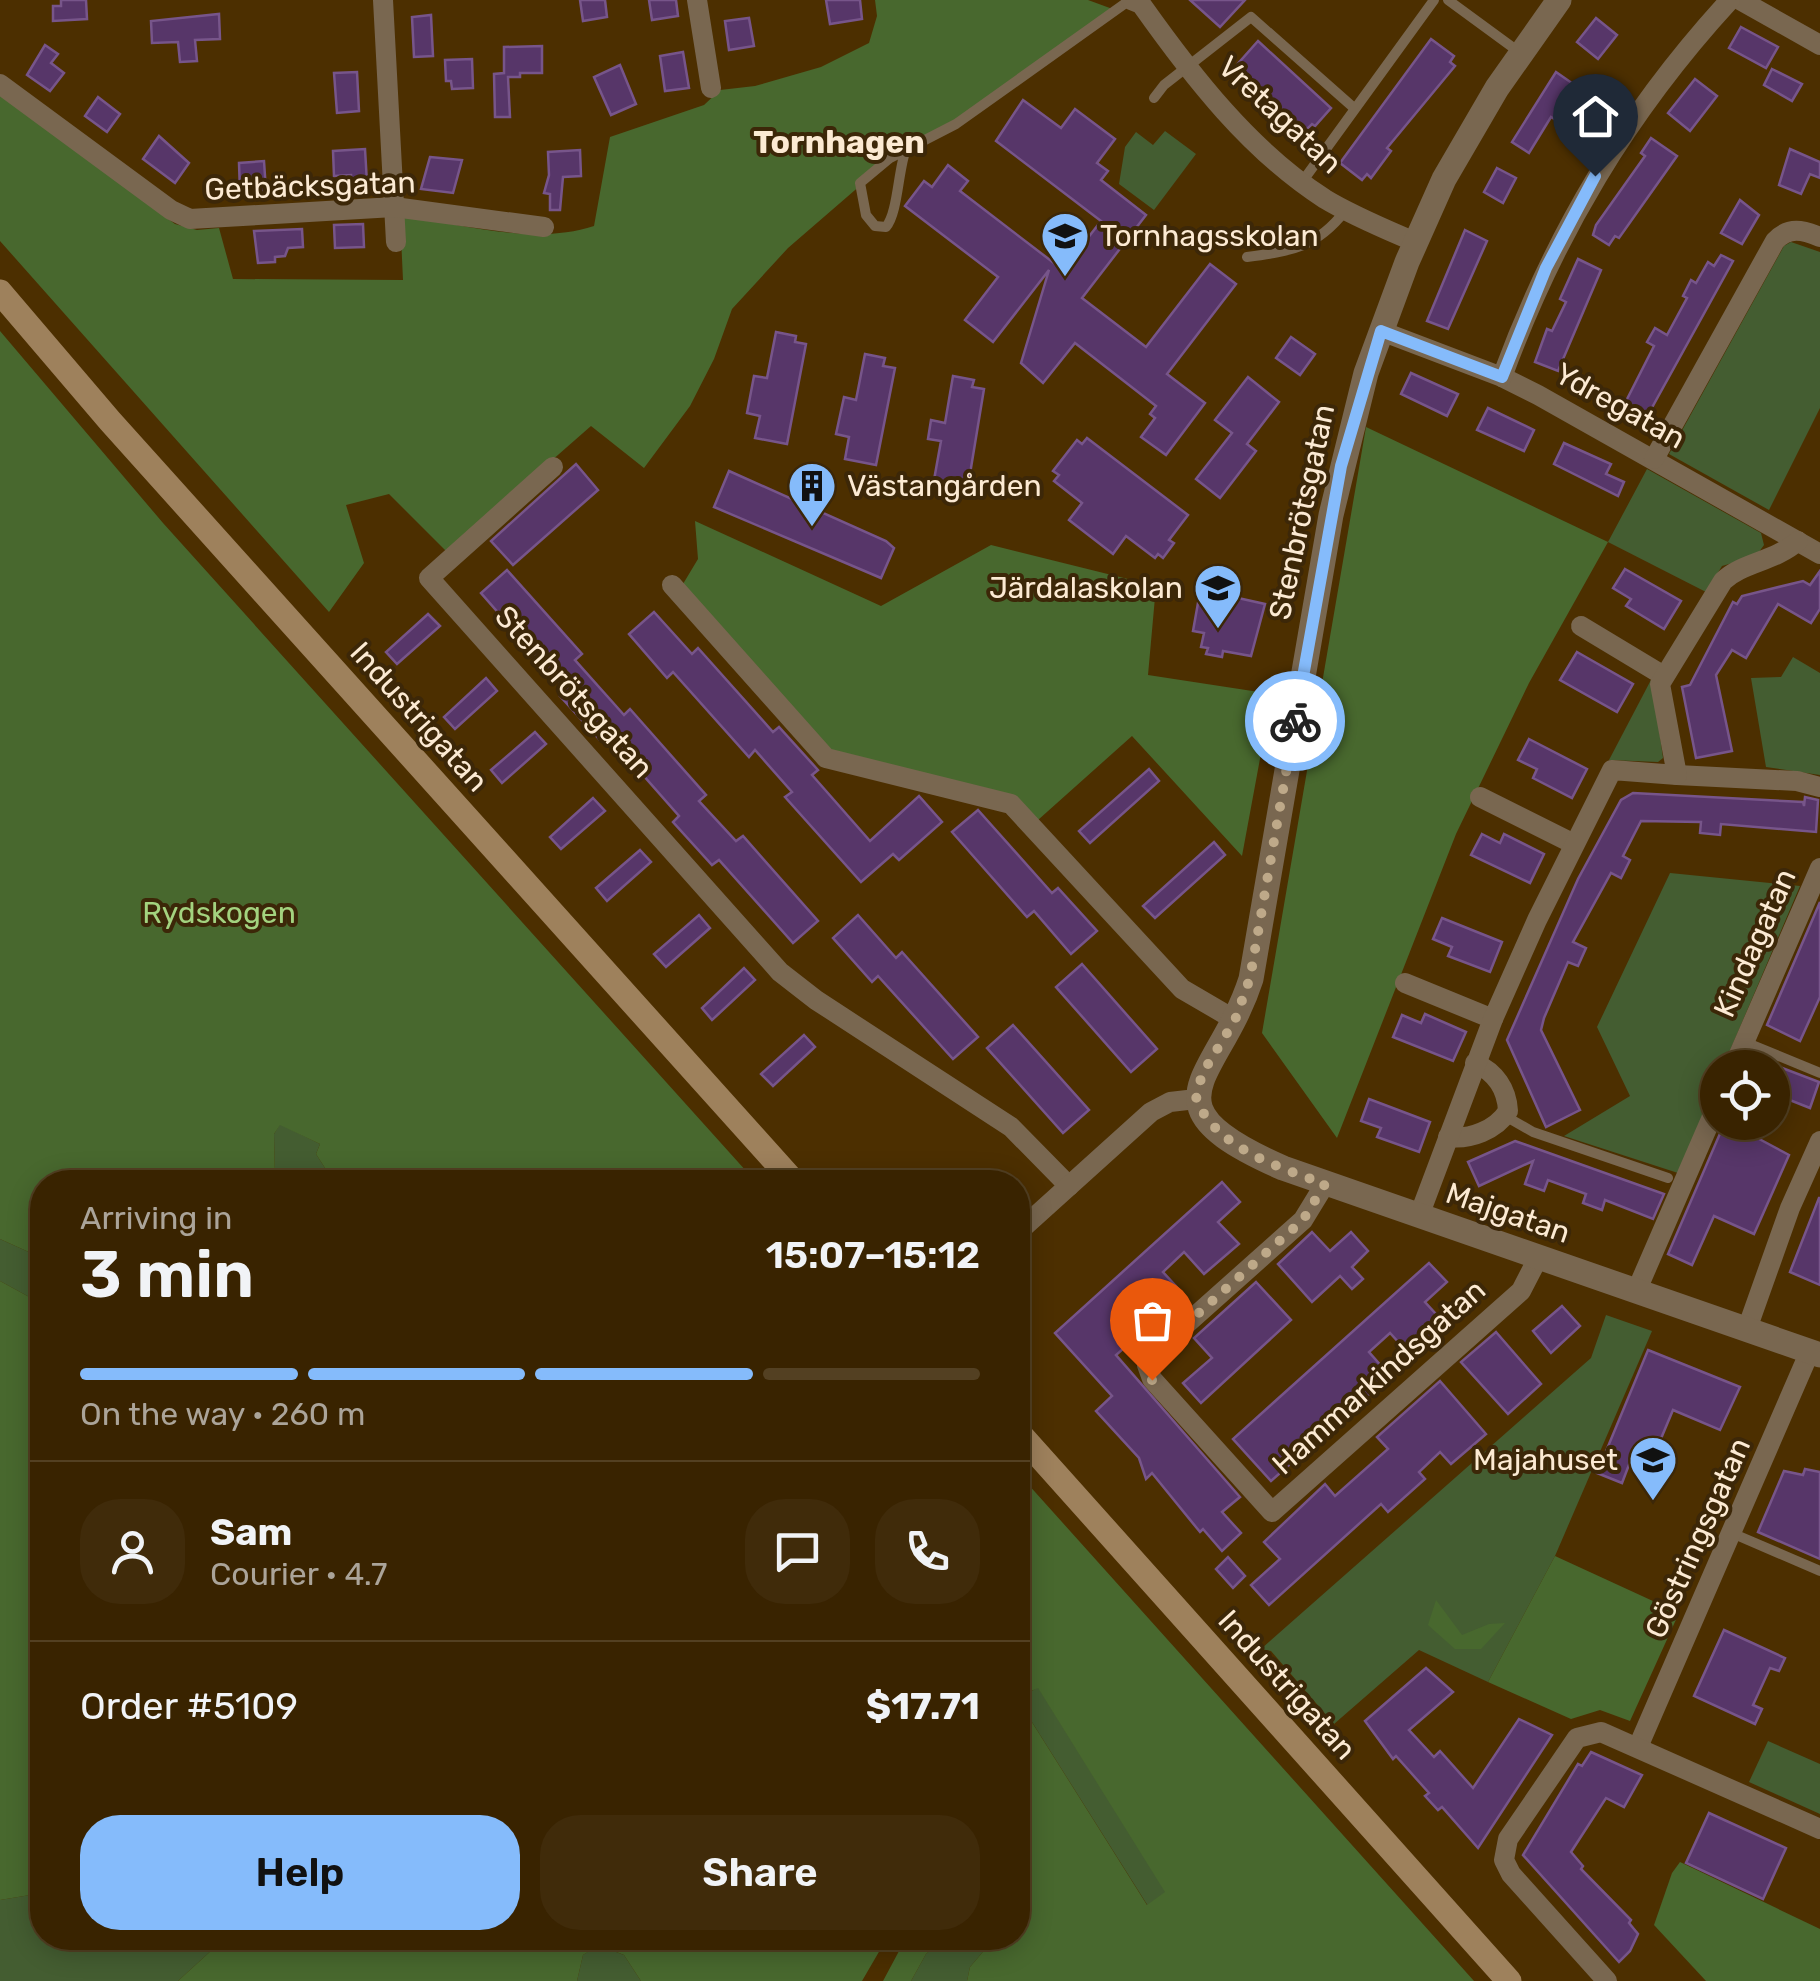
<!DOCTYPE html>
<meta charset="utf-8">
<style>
body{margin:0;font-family:Rubik,sans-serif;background:#402b0a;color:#f1f3f6;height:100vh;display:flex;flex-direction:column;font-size:38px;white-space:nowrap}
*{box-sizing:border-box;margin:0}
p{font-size:32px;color:#aba499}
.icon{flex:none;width:55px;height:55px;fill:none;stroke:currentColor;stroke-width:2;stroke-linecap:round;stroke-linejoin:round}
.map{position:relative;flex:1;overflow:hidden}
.sheet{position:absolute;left:30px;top:1170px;width:1000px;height:780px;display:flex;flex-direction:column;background:#392300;border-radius:40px;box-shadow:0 5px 25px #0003,0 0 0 2px #534022}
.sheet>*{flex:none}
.buttons{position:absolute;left:1700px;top:1050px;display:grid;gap:20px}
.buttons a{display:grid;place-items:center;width:90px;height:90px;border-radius:50%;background:#392300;box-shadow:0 5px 25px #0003,0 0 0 2px #534022;font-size:50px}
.pin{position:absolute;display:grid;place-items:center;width:85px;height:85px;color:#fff;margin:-102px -42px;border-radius:50% 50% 50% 0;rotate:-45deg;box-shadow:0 0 10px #0007}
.pin .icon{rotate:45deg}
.courier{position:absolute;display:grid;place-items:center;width:100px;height:100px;margin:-50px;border:8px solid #85bbfb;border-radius:50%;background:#fff;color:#222;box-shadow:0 2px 12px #0007}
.overview em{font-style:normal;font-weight:600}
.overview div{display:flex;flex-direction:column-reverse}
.overview{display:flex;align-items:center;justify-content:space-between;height:170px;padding:0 50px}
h1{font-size:65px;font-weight:600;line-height:75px}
.bar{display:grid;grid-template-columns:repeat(4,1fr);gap:15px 10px;align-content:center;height:120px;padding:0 50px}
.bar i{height:12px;border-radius:8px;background:#534022}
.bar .current{background:#85bbfb}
.bar p{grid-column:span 4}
.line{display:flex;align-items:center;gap:25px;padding:0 50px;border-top:2px solid #534022}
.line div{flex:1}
.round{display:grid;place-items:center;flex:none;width:105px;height:105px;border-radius:40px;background:#402b0a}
.primary-button{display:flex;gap:20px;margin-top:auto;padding:20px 50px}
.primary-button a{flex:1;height:115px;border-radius:40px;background:#85bbfb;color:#111;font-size:40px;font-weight:600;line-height:115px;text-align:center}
.primary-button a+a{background:#402b0a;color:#f1f3f6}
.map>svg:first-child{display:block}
.green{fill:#445d31}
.forest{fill:#48682e}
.building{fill:#573669;stroke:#77558a;stroke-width:2.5}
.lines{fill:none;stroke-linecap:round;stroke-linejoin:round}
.service{stroke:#796750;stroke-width:10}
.minor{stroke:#796750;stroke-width:20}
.tertiary{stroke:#796750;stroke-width:25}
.secondary{stroke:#9e815c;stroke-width:25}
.done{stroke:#bea989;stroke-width:10;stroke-dasharray:0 18}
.route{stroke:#85bbfb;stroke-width:12}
.labels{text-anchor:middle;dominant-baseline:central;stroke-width:8;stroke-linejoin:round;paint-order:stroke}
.street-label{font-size:30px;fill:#fcead3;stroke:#3c2708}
.poi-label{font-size:30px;fill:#fcead3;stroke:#3c2708;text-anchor:start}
.park-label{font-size:30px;fill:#a3d37f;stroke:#3c2708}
.neighbourhood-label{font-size:32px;font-weight:bold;fill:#fcead3;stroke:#3c2708}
</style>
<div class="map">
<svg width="1820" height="1981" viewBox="0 0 1820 1981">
<rect width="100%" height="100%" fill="#4c2f00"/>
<g class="green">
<polygon points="1165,131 1196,154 1154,210 1119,184 1125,147 1136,132 1153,145"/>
<polygon points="1791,242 1820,252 1820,408 1769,510 1669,454 1784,246"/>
<polygon points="1647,469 1761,533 1764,545 1756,556 1722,566 1706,592 1608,542"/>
<polygon points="1793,657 1820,673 1820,775 1766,767 1751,678 1781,677"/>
<polygon points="1652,678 1663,758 1658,762 1609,760"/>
<polygon points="1670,873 1800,886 1723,1067 1718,1068 1717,1081 1678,1173 1564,1136 1630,1096 1597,1027"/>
<polygon points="280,1124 320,1144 316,1154 334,1182 281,1182 275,1177 274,1134"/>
<polygon points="0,1239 42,1258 42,1304 0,1281"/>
<polygon points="1606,1315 1652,1331 1555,1556 1488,1682 1419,1650 1334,1724 1271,1651 1261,1649 1591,1358"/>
<polygon points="1038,1687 1166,1892 1148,1906 1018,1700"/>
<polygon points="1768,1741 1820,1764 1820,1814 1749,1782"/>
<polygon points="42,1893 42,1938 225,1938 178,1981 0,1981 0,1900"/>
<polygon points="944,1938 974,1938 987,1947 970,1967 967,1981 911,1981 926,1954"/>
<polygon points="598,1945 624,1955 641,1981 577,1981 583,1955"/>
</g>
<g class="forest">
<path d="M875,0H1088L1118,11L939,134L884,165L788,248L732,309L714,359L690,406L644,468L591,426L447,552L389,494L346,505L364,563L329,612L0,241V95L175,224L197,230L219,228L233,279L403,280L400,215C462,224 533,246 594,226L610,137L704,105L720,90L755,86L821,67L869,43L877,16Z"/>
<polygon points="0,331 163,523 756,1182 334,1182 316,1154 320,1144 280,1125 274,1134 275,1177 281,1182 42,1182 42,1258 0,1239"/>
<polygon points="1366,427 1608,542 1529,683 1456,834 1337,1138 1262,1033"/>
<polygon points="695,521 881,606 991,545 1156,586 1148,675 1272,694 1242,856 1132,736 1038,820 833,753 683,584 698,559"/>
<polygon points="0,1281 42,1304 42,1893 0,1900"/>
<polygon points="1018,1473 1448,1952 1474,1981 967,1981 970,1967 987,1947 974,1938 1018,1938 1018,1700 1147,1905 1165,1892 1038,1688 1018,1697"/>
<polygon points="1555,1556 1679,1613 1630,1721 1600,1710 1571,1719 1488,1682"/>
<polygon points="1436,1600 1462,1635 1489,1624 1505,1623 1481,1649 1455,1649 1428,1625"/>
<polygon points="1680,1862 1820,1929 1820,1981 1706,1981 1654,1925 1672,1873"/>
<polygon points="225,1938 887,1938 862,1981 641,1981 624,1955 599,1945 583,1955 577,1981 178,1981"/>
<polygon points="906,1938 944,1938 926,1954 911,1981 883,1981"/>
</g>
<g class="building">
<polygon points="61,0 86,0 87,19 53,21 53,6 61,6"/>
<polygon points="580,0 605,0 607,17 583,21"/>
<polygon points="649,0 676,0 678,16 652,20"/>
<polygon points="826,0 860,0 862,19 830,24"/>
<polygon points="1190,0 1245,0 1220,27"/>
<polygon points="219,14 220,39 195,40 197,61 180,62 178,42 152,43 151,21"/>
<polygon points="431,15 433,56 414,57 412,17"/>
<polygon points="749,18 754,46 729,50 725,21"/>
<polygon points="1596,18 1617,35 1598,59 1577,42"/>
<polygon points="1741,27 1778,47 1766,68 1729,48"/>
<polygon points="1431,39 1454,56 1450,62 1455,66 1387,148 1391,151 1371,178 1367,174 1362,180 1340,163"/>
<polygon points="1258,41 1331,108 1315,126 1312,124 1305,131 1235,67"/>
<polygon points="45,45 58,54 51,63 64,73 50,91 27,75"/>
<polygon points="542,46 542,73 520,73 520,77 508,77 510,117 495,117 494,74 504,73 504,47"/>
<polygon points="683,52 689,88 665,91 660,56"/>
<polygon points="472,59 473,88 452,89 451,81 446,81 445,60"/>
<polygon points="620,65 636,104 611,115 594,77"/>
<polygon points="1772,69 1802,84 1792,101 1764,85"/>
<polygon points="357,72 359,111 337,113 334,73"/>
<polygon points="1556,72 1579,88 1556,120 1551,117 1529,153 1512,142"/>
<polygon points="1695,79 1717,96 1690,131 1668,113"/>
<polygon points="98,97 120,114 107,132 85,116"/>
<polygon points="1023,100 1061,128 1075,109 1115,139 1097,163 1108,171 1101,180 1146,215 1082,298 1146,347 1210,264 1236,284 1167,374 1205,403 1166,455 1141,437 1155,418 1150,414 1156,406 1075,343 1043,383 1021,363 1049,270 993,342 965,320 998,277 905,206 924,181 932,187 948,165 968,181 960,191 1063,270 1101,221 996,141"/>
<polygon points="159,136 189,163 175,183 143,159"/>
<polygon points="1651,138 1677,156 1619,238 1615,236 1609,245 1593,235 1596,225 1645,156 1641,153"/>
<polygon points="365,149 367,183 351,184 351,175 334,176 333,151"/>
<polygon points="1790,149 1820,162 1820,178 1810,174 1801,194 1779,185"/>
<polygon points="580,150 581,176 563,177 560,210 550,210 550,194 544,193 549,175 548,152"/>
<polygon points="430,157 462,160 453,193 421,189"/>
<polygon points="264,161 266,191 240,192 239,163"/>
<polygon points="1497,168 1516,178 1503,203 1484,192"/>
<polygon points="1740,200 1759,215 1742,244 1721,233"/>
<polygon points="363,224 364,247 335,248 334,225"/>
<polygon points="302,229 303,247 288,248 285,256 275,257 275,262 258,263 254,231"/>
<polygon points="1465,230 1487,241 1448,329 1427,321"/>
<polygon points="1721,255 1733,261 1644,422 1622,409 1654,346 1647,342 1655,328 1667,335 1687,298 1683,296 1691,280 1696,283 1708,262 1714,266"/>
<polygon points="1578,259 1601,270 1558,371 1535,362 1547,329 1552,331 1566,302 1560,299"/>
<polygon points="776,332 796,336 795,342 806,344 787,444 755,438 760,416 747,413 754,376 767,378"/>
<polygon points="1291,337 1315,354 1300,375 1276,358"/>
<polygon points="865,354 885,358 883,366 895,368 876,465 845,459 849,437 836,434 844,397 856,400"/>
<polygon points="1411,373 1458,394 1447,416 1401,394"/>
<polygon points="953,376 974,380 972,387 984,389 968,486 934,480 941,441 928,439 931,420 945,423"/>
<polygon points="1248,377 1279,402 1247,444 1256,451 1220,498 1196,479 1232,433 1215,420"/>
<polygon points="1488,408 1534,430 1524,451 1477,430"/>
<polygon points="1087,438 1188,515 1169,540 1174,543 1163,558 1158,554 1155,558 1126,536 1113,554 1069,520 1082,503 1054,481 1059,475 1053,471 1077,440 1082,444"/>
<polygon points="1564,443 1611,464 1606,474 1624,482 1618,496 1554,464"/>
<polygon points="576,464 598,490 513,565 491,541"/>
<polygon points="729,471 886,541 894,548 881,578 714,507"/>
<polygon points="1625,569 1681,601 1664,629 1626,606 1631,599 1613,588"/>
<polygon points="507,570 582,654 575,660 624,715 630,709 706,795 699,801 736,841 743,836 818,921 793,943 719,860 712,865 673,822 679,816 606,733 599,739 560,696 566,690 481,593"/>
<polygon points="1820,571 1820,609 1811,623 1778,604 1746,658 1732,650 1716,675 1732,751 1696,758 1682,687 1690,685 1733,602 1737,604 1742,596 1803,581 1810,585"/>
<polygon points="1211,592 1265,604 1251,656 1223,651 1222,657 1206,654 1208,648 1201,647 1204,633 1193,631 1198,603 1209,605"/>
<polygon points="654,612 692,654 698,648 773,732 779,727 818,770 812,775 870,841 919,796 942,822 899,860 893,854 861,882 785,797 792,792 755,750 749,757 673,672 667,678 629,634"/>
<polygon points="428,614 440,626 397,664 386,652"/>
<polygon points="1577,652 1633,684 1617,712 1560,680"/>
<polygon points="486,678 497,691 455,729 444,717"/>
<polygon points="535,732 546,744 502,783 491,770"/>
<polygon points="1529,739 1587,769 1572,798 1533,778 1537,769 1518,760"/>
<polygon points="1149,769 1159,781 1090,843 1079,831"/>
<polygon points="1633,793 1803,802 1804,806 1805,797 1818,800 1816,832 1721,824 1720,835 1700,833 1701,822 1641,821 1623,856 1630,860 1621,878 1611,873 1573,942 1586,948 1578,966 1568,962 1544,1018 1541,1030 1580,1110 1546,1127 1507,1040 1578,879 1621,800"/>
<polygon points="593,798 605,811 561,849 550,837"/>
<polygon points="978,810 1052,893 1058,888 1097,931 1071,954 1034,911 1027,917 952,832"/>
<polygon points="1482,834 1500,843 1504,834 1544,854 1530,883 1471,855"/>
<polygon points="1214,842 1225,855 1155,918 1143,906"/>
<polygon points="640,850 651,862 607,901 596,888"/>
<polygon points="1820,902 1820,997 1800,1041 1767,1025"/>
<polygon points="699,915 710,928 666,967 654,954"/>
<polygon points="858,915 896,958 902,952 978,1037 953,1059 878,976 872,982 833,938"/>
<polygon points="1442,918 1502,942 1490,972 1448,956 1452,947 1433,939"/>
<polygon points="1082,964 1157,1049 1131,1072 1056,987"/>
<polygon points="744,968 755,980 712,1020 702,1008"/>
<polygon points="1425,1014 1466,1032 1453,1061 1393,1037 1402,1015 1421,1023"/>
<polygon points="1013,1025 1089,1110 1063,1133 987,1048"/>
<polygon points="804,1035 815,1047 773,1086 761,1074"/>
<polygon points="1772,1064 1819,1082 1810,1108 1772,1093"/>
<polygon points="1369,1099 1430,1122 1419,1152 1377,1137 1381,1128 1361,1121"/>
<polygon points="1725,1122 1753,1122 1748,1133 1789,1155 1754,1234 1714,1216 1692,1265 1668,1254"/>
<polygon points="1515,1141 1664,1194 1653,1219 1605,1200 1602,1210 1583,1203 1586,1194 1548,1180 1544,1191 1525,1184 1533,1161 1479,1186 1468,1162"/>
<polygon points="1222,1182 1240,1202 1218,1222 1239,1244 1204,1274 1184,1252 1163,1272 1184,1295 1116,1355 1240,1497 1222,1512 1241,1533 1222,1551 1203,1529 1200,1532 1152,1473 1146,1479 1139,1458 1096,1411 1112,1396 1055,1333"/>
<polygon points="1819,1198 1820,1198 1820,1285 1790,1272"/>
<polygon points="1312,1232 1330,1251 1351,1232 1368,1251 1352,1267 1363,1279 1352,1289 1340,1276 1312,1302 1278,1264"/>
<polygon points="1429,1263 1447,1282 1425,1302 1446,1325 1412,1357 1390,1333 1369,1352 1390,1376 1271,1481 1233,1439"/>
<polygon points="1256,1282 1291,1320 1201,1403 1183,1383 1212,1358 1194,1338"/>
<polygon points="1562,1306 1580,1326 1551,1353 1533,1331"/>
<polygon points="1496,1332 1541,1384 1508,1414 1461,1362"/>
<polygon points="1648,1350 1740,1387 1720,1430 1673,1410 1652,1460 1640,1454 1636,1464 1630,1462 1622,1483 1597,1473"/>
<polygon points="1440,1381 1486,1434 1451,1464 1440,1452 1419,1472 1425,1479 1388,1512 1381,1504 1269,1605 1251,1585 1280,1559 1264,1542 1325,1484 1335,1496 1388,1449 1377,1437"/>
<polygon points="1805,1469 1820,1472 1820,1559 1758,1532 1784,1471 1803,1475"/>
<polygon points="1228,1557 1245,1576 1233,1588 1216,1569"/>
<polygon points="1724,1630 1785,1658 1779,1671 1770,1668 1753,1705 1762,1709 1755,1724 1694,1696"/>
<polygon points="1426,1668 1453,1692 1409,1730 1434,1757 1440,1751 1473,1788 1519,1719 1552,1735 1478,1848 1442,1807 1438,1810 1425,1796 1429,1793 1396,1756 1393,1759 1365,1721"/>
<polygon points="1591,1752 1642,1775 1624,1807 1606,1798 1571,1852 1583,1866 1581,1869 1631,1920 1629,1923 1638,1934 1630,1951 1619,1962 1523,1855 1578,1764 1582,1766"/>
<polygon points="1709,1813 1786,1848 1763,1899 1686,1863"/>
</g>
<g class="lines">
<g class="service">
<polyline points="1448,0 1519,52"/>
<polyline points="1154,98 1164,85 1251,17 1354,108"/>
<path d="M906,149C898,170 898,213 886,227L875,226L866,215L860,183L890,158L956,124L1130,0"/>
<polyline points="1302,182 1434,0"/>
<path d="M1247,257C1292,251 1317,247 1345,211"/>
<polyline points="1745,1042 1820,1073"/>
<polyline points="1505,1116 1533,1132 1668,1178"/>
<polyline points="1734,1534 1820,1571"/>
</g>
<g class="minor">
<polyline points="383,0 396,242"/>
<polyline points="697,0 711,88"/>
<path d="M1131,0L1141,4C1192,76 1250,151 1325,199C1353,216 1385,229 1415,242"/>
<polyline points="1740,0 1820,45"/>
<polyline points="0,84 171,210 190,219 394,207 544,227"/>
<polyline points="1381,331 1502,377 1538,395 1820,554"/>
<path d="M1502,377C1554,235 1627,112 1730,0"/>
<path d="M1654,459L1775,241C1789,226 1803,230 1820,237"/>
<polyline points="553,467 429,578 780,972 816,1000 1011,1127 1069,1186"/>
<polyline points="672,585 826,758 1011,804 1182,989 1235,1020"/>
<polyline points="1581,626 1664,676"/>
<polyline points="1677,775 1797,781 1820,787"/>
<polyline points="1480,797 1574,844"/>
<polyline points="1405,983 1493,1019"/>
<polyline points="1733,1068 1820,868"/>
<path d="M1448,1137C1470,1140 1496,1130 1508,1111C1507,1089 1495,1072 1475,1063"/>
<polyline points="1325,1184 1303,1220 1155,1352 1147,1365 1152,1379 1272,1512 1521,1291 1538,1258"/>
<path d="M1419,1216L1493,1019L1537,920L1612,770L1677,775L1660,684L1723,581C1743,562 1774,562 1798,541"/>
<polyline points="1018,1232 1151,1112 1170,1102 1196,1099"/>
<polyline points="1636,1292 1718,1103"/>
<polyline points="1747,1329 1790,1208 1820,1141"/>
<polyline points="1638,1747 1810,1351"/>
<polyline points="1607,1981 1511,1874 1504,1860 1508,1839 1577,1738 1601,1732 1820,1829"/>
</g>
<path class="tertiary" d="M1559,0L1497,88L1444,179L1407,262L1366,373L1331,515L1251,979C1218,1081 1137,1104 1283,1168L1820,1355"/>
<g class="secondary">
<polyline points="0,292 110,421 794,1182"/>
<polyline points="1018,1432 1509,1981"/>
</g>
</g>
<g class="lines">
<path class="done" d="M1152,1380L1147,1366L1155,1352L1303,1220L1325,1184C1279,1167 1217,1149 1196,1099L1202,1074L1235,1020L1250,978L1295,721"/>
<polyline class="route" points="1295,721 1341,466 1381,331 1502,377 1546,268 1595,176"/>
</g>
<defs>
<g id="school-pin" transform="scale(2.5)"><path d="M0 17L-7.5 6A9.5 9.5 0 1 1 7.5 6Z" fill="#85bbfb" stroke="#3c2708"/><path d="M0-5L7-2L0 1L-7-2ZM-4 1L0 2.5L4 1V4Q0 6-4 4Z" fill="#111"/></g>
<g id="building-pin" transform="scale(2.5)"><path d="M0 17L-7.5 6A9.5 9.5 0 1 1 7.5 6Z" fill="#85bbfb" stroke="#3c2708"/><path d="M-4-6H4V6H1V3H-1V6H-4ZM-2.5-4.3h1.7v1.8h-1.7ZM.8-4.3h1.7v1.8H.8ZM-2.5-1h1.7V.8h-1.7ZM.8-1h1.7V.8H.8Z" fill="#111"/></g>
</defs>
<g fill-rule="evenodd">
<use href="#school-pin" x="1065" y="236"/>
<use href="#building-pin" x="812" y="486"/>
<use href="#school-pin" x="1218" y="588"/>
<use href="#school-pin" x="1653" y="1460"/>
</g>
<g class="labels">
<g class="street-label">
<text transform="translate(1280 115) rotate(43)">Vretagatan</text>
<text transform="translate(310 186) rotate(-2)">Getbäcksgatan</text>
<text transform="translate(1620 406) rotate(29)">Ydregatan</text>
<text transform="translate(1302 512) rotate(-78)">Stenbrötsgatan</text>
<text transform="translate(574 692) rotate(48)">Stenbrötsgatan</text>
<text transform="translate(419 717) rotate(48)">Industrigatan</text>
<text transform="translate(1755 943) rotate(-66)">Kindagatan</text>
<text transform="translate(1508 1213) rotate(19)">Majgatan</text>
<text transform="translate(1379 1377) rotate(-42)">Hammarkindsgatan</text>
<text transform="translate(1698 1538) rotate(-66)">Göstringsgatan</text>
<text transform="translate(1287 1685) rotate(48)">Industrigatan</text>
</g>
<g class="poi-label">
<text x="1100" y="236">Tornhagsskolan</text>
<text x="847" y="486">Västangården</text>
<text x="1183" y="588" text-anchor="end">Järdalaskolan</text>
<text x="1618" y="1460" text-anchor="end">Majahuset</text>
</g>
<g class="park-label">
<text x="219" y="913">Rydskogen</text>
</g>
<g class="neighbourhood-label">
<text x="839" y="142">Tornhagen</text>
</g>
</g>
</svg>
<div class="buttons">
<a><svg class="icon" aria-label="locate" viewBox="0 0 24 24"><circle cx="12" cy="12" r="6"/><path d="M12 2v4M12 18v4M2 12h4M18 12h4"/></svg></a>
</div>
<div class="pin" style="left:1152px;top:1380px;background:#ea580c"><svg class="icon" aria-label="bag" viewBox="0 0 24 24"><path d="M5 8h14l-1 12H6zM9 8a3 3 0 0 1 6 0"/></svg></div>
<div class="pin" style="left:1595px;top:176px;background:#1f2937"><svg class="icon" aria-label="home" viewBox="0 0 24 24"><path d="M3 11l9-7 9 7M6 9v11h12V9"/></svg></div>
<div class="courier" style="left:1295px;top:721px"><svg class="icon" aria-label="bike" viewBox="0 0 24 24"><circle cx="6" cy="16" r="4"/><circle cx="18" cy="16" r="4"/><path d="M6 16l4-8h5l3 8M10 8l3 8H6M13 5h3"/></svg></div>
<section class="sheet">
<div class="overview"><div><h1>3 min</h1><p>Arriving in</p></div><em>15:07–15:12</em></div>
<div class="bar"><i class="current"></i><i class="current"></i><i class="current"></i><i></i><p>On the way · 260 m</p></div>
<div class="line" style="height:180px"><a class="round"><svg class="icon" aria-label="person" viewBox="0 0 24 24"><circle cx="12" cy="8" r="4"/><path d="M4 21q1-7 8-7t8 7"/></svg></a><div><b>Sam</b><p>Courier · 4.7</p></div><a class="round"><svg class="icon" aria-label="chat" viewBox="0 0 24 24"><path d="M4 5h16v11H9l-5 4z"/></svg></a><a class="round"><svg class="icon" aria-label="phone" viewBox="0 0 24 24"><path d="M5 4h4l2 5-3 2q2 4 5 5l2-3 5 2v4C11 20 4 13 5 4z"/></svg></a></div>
<div class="line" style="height:130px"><div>Order #5109</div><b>$17.71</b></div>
<div class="primary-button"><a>Help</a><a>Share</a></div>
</section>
</div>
